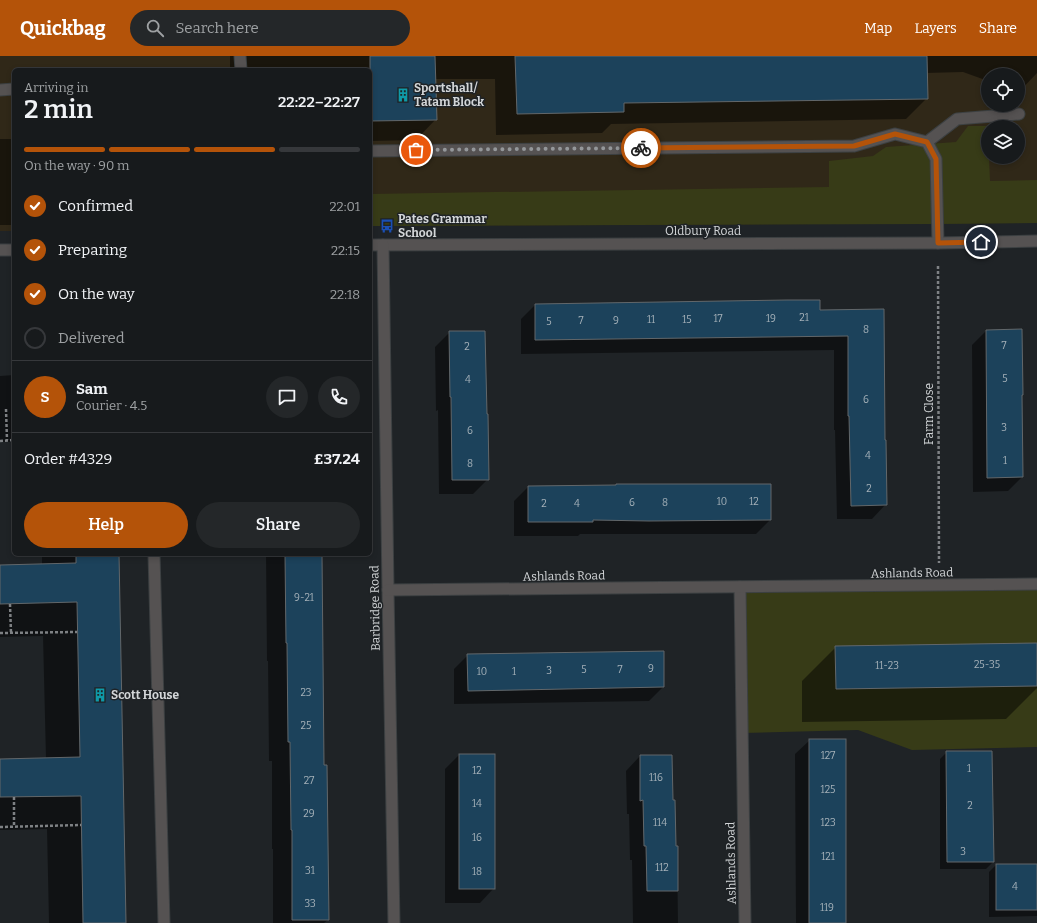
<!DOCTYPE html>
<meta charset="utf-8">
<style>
body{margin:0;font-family:Bitter,serif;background:#242729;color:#f1f3f6;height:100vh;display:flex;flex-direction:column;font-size:15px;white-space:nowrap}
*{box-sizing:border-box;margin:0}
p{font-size:13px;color:#9ea1a3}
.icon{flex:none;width:22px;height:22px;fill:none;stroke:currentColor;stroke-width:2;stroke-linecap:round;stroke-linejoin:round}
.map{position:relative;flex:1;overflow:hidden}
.details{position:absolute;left:12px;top:12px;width:360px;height:488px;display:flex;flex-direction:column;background:#171a1c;border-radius:6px;box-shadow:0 2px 6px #0003,0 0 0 1px #36383b}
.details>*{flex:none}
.tools{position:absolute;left:981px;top:12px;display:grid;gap:8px}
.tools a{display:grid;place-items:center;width:44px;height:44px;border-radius:50%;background:#171a1c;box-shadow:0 2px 6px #0003,0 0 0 1px #36383b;font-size:20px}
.pin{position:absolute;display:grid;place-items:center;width:34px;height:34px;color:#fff;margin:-17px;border:2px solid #fff;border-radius:50%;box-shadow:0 1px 4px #0007}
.courier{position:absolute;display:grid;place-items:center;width:40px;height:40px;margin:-20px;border:3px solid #b45309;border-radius:50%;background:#fff;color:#222;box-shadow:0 1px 5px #0007}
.headline em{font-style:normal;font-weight:600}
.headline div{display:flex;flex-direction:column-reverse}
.headline{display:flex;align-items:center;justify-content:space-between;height:68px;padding:0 12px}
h1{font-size:26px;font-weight:600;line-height:30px}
.bar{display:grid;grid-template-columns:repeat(4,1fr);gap:6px 4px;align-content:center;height:48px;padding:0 12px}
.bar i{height:5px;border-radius:3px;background:#36383b}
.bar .selected{background:#b45309}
.bar p{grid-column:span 4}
.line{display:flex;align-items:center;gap:10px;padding:0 12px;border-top:1px solid #36383b}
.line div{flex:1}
.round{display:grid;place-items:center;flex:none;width:42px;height:42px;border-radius:21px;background:#242729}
ol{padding:0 12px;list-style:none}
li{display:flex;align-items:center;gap:12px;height:44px}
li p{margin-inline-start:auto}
li .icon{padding:4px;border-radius:50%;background:#b45309;color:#fff;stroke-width:4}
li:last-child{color:#9ea1a3}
li i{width:22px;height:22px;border:2px solid #36383b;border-radius:50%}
.cta{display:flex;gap:8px;margin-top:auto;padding:8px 12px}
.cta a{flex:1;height:46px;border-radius:24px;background:#b45309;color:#fff;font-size:16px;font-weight:600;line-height:46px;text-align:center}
.cta a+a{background:#242729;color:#f1f3f6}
header{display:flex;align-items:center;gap:24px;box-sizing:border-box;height:56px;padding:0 20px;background:#b45309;color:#fff}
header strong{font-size:19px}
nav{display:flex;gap:22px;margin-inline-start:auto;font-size:14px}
.search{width:280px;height:36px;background:#242729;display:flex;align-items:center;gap:10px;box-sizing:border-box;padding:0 14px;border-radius:22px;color:#9ea1a3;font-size:15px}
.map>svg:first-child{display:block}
.education{fill:#302818;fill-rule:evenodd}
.green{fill:#373b17}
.shadow{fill:#0007}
.building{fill:#1c425b;stroke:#62676a}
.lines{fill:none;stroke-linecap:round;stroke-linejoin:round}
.service-casing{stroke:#3c4042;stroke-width:13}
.minor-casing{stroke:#3c4042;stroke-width:13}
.path{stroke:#7e8184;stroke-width:2.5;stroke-dasharray:3 2;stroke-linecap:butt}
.service{stroke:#555252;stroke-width:11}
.minor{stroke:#555252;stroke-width:11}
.done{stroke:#94979a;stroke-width:4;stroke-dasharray:0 7.2}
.route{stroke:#b45309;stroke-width:5}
.labels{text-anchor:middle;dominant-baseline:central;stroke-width:3;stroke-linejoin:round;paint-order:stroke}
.number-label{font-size:10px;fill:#a5b1b9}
.poi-label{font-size:12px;font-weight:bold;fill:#d3d6d8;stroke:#1f2326;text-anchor:start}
.street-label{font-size:12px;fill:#d3d6d8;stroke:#1f2326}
</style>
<header>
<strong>Quickbag</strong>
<div class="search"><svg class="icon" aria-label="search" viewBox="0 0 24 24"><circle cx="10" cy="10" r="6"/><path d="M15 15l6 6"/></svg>Search here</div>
<nav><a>Map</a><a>Layers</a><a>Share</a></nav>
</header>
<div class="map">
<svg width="1037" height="867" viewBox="0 0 1037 867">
<rect width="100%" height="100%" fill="#1f2326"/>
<path class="education" d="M0,0H1037V167L370,170V14H14V175H0ZM988,19H1018V49H988ZM988,71H1018V101H988Z"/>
<g class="green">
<polygon points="968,70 988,70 988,101 989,101 990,125 1037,124 1037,167 938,168 370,170 370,138 829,131 829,105 873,100 886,91 956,86"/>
<polygon points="1037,528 1037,691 912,694 858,674 742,677 740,531"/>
</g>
<g class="shadow">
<polygon points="230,0 1037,0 1037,17 1019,36 1018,35 1018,19 988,19 988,25 963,16 926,17 927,42 906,63 611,68 602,77 496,79 495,23 435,23 436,63 416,84 370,85 370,14 230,14"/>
<rect x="0" y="83" width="14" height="86"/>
<polygon points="535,249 819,255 883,254 886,448 872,463 837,463 835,374 834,374 834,294 521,298 521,263"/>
<polygon points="986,275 1022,421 1008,435 973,436 972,289"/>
<polygon points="450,276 488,423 473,438 439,438 438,354 436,355 435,291"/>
<polygon points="14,319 14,386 0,386 0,320"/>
<polygon points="528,431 770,464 756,478 580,478 578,480 514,480 514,445"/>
<polygon points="42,498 117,498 125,867 49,867 47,773 0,774 0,704 46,703 43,580 0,581 0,510 42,509"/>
<polygon points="266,498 321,498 323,710 328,864 324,867 273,867 273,793 272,793 272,705 269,705 268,605 267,605"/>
<polygon points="1037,588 1037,632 1006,663 802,666 802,625 836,591"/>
<polygon points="468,599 663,631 649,645 454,648 454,613"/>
<polygon points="810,684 845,867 796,867 795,698"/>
<polygon points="947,696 993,806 986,813 940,813 940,703"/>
<polygon points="459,699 494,832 480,847 445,847 445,713"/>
<polygon points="640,700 671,700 675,790 677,791 678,867 633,867 632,804 630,804 629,758 627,758 626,715"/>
<polygon points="996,809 1037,809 1037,860 989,861 989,816"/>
</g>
<g class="building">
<polygon points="370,0 435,0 437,64 370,65"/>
<polygon points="515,0 927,0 928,43 624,47 624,56 517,58"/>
<polygon points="787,244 820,244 820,254 884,253 885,384 886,384 887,449 851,450 849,360 848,360 848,280 535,284 535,248"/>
<polygon points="1022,273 1023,339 1022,339 1023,421 987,422 986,274"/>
<polygon points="449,275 485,275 487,358 488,358 489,424 452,424 451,341 450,341"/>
<polygon points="616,428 771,428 771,464 649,465 593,464 593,466 528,466 528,430 616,429"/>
<polygon points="76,498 119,498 126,867 83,867 81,740 0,741 0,703 80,701 77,546 0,548 0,509 76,507"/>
<polygon points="285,498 322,498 324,709 327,709 329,864 292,864 292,774 291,774 290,686 288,686 287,587 286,587"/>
<polygon points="1037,587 1037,630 836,633 835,590"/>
<polygon points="664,595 664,631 468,635 467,598"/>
<rect x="809" y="683" width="37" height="184"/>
<polygon points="946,695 992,695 994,806 947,806"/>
<rect x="459" y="698" width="36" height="135"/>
<polygon points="640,699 672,699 673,744 675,744 676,790 678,790 678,835 647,835 646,790 644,790 643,744 640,745"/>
<rect x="996" y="808" width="41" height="46"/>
</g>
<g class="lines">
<g class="service-casing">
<g id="service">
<polyline points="240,0 241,14"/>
<polyline points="0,34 14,33"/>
<polyline points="927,86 957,63 1019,58"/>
<polyline points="370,95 854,90 895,78 927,86 936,103 938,187"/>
<polyline points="154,498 164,867"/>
</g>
</g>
<g class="minor-casing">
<g id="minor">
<polyline points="370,189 938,187 1037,185"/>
<polyline points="383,189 388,534 394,867"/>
<polyline points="0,194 14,194"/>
<polyline points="740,531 745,867"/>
<polyline points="388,534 1037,528"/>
</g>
</g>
<g class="path">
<polyline points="938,210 939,507"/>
<polyline points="6,353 7,384"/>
<polyline points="0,385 14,384"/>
<polyline points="10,548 11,577"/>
<polyline points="0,577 77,576"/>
<polyline points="14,741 14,770"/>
<polyline points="0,771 81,769"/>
</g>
<use href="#service" class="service"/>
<use href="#minor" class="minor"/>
</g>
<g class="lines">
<polyline class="done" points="416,94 641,92"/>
<polyline class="route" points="641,92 854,90 895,78 927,86 936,103 938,187 981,186"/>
</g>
<defs>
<g id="building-bare" transform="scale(1.08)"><path d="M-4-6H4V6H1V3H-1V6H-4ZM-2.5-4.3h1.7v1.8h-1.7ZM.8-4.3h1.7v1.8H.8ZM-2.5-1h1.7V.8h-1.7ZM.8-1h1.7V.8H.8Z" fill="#0f9aa8" stroke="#1f2326" stroke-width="2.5" paint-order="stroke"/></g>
<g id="bus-bare" transform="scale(1.08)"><path d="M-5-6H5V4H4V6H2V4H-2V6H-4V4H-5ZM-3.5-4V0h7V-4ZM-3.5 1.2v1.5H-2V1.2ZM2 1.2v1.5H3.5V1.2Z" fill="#1a4fb4" stroke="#1f2326" stroke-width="2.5" paint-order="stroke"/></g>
</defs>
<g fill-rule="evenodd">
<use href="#building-bare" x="403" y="39"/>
<use href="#bus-bare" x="387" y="170"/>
<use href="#building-bare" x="100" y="639"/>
</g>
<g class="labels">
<g class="number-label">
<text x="804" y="262">21</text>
<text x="718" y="263">17</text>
<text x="771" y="263">19</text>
<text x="651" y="264">11</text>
<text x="687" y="264">15</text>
<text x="581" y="265">7</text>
<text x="616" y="265">9</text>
<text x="549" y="266">5</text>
<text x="866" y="274">8</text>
<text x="1004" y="290">7</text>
<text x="467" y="291">2</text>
<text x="1005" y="323">5</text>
<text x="468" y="324">4</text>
<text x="866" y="344">6</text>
<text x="1004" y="372">3</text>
<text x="470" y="375">6</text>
<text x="868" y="400">4</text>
<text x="1005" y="405">1</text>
<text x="470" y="408">8</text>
<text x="869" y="433">2</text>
<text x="722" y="446">10</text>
<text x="754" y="446">12</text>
<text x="632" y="447">6</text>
<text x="665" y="447">8</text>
<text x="544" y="448">2</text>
<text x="577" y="448">4</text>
<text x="304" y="542">9-21</text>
<text x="987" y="609">25-35</text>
<text x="887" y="610">11-23</text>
<text x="651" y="613">9</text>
<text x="584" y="614">5</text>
<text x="620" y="614">7</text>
<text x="549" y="615">3</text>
<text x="482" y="616">10</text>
<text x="514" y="616">1</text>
<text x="306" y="637">23</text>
<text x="306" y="670">25</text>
<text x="828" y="700">127</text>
<text x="969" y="713">1</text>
<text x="477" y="715">12</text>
<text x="656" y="722">116</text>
<text x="309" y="725">27</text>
<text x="828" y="734">125</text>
<text x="477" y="748">14</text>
<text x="970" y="750">2</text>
<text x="309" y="758">29</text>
<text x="660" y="767">114</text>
<text x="828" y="767">123</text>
<text x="477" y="782">16</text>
<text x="963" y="796">3</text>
<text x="828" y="801">121</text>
<text x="662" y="812">112</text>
<text x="310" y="815">31</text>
<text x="477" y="816">18</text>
<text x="1015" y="831">4</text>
<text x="310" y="848">33</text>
<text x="827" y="852">119</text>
</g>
<g class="poi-label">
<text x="414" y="32">Sportshall/<tspan x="414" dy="14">Tatam Block</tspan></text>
<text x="398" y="163">Pates Grammar<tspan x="398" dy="14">School</tspan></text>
<text x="111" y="639">Scott House</text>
</g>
<g class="street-label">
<text x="703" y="175">Oldbury Road</text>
<text transform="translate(929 358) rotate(-90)">Farm Close</text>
<text transform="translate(912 517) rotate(-1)">Ashlands Road</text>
<text transform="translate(564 520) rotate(-1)">Ashlands Road</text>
<text transform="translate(375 552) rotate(-91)">Barbridge Road</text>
<text transform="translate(731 807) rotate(-91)">Ashlands Road</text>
</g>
</g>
</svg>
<div class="tools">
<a><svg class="icon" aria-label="locate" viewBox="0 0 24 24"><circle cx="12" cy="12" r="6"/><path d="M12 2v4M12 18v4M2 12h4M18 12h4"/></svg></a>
<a><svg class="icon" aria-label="layers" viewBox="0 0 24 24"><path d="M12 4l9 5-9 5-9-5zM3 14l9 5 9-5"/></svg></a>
</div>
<div class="pin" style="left:416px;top:94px;background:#ea580c"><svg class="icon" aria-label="bag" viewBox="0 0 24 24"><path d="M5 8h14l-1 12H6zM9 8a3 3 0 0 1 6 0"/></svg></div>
<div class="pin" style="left:981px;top:186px;background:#1f2937"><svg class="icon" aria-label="home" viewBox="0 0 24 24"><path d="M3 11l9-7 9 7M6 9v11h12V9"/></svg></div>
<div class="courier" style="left:641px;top:92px"><svg class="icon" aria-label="bike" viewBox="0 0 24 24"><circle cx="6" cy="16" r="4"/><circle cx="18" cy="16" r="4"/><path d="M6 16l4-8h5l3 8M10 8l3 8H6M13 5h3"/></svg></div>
<section class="details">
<div class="headline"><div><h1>2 min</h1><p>Arriving in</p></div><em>22:22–22:27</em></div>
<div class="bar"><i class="selected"></i><i class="selected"></i><i class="selected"></i><i></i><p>On the way · 90 m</p></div>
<ol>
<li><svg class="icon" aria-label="check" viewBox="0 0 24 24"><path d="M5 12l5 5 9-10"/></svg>Confirmed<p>22:01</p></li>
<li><svg class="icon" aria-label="check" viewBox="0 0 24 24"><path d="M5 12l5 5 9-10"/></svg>Preparing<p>22:15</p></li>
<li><svg class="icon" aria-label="check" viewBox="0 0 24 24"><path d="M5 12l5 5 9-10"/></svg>On the way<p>22:18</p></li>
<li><i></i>Delivered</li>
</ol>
<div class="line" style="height:72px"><b class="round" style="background:#b45309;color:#fff">S</b><div><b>Sam</b><p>Courier · 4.5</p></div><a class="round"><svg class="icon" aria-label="chat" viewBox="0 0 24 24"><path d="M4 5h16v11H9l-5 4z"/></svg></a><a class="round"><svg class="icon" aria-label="phone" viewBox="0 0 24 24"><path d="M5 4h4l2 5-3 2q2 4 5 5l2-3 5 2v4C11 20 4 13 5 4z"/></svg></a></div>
<div class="line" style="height:52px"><div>Order #4329</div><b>£37.24</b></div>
<div class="cta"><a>Help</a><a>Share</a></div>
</section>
</div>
